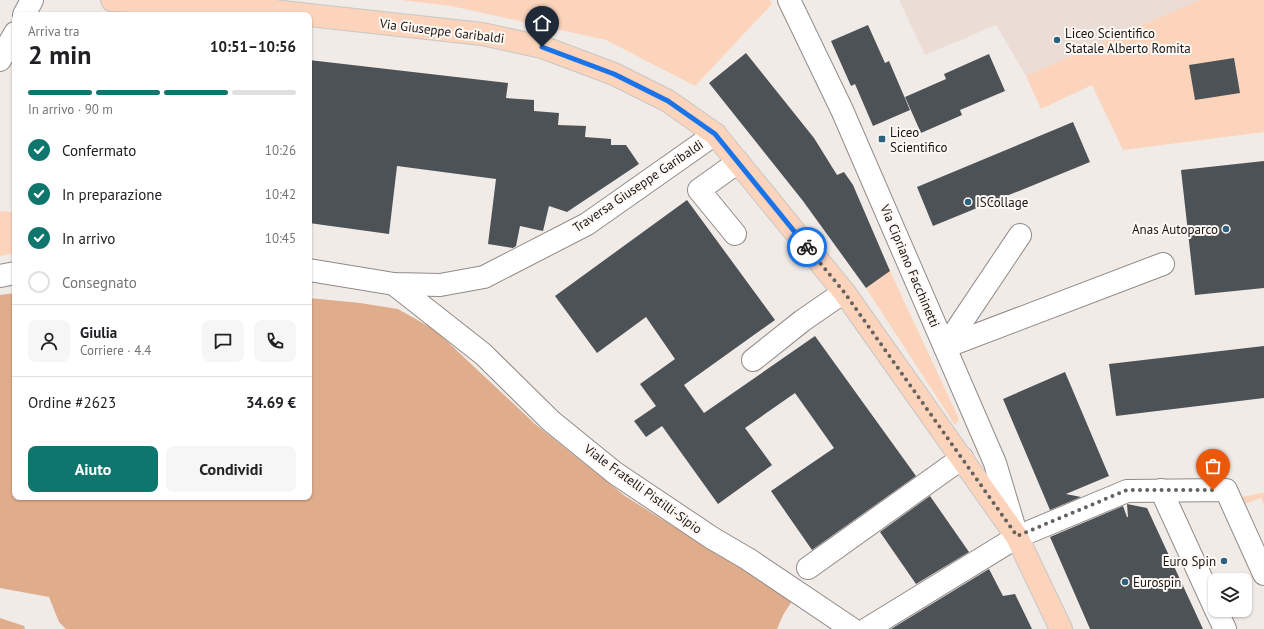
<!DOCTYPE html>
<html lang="it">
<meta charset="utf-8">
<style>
body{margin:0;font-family:"PT Sans",sans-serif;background:#f6f6f6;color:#202124;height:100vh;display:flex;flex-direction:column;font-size:15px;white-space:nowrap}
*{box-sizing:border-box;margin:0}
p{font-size:13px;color:#757577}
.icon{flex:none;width:22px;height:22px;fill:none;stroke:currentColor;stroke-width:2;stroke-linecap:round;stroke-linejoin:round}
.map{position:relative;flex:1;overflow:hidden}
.side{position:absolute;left:12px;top:12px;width:300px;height:488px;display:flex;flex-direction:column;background:#fff;border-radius:8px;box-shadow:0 1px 3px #0004}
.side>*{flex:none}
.controls{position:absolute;left:1208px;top:573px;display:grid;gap:8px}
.controls a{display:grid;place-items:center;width:44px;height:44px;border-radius:8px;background:#fff;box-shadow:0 1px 3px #0004;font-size:20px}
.pin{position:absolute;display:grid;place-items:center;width:34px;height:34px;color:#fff;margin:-41px -17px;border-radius:50% 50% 50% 0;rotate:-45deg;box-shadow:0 0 4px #0007}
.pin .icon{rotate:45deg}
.courier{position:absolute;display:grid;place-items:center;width:40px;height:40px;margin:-20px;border:3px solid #1a73e8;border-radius:50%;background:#fff;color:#222;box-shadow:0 1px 5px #0007}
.overview em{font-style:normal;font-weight:700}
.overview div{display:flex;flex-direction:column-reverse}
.overview{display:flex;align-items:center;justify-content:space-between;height:68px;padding:0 16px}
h1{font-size:26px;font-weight:700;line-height:30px}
.bar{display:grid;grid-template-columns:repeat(4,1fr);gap:6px 4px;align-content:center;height:48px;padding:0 16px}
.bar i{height:5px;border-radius:3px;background:#e0e0e0}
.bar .selected{background:#0f766e}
.bar p{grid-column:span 4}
.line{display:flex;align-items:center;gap:10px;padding:0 16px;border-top:1px solid #e0e0e0}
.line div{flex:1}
.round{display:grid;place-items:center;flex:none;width:42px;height:42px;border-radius:8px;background:#f6f6f6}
ol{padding:0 16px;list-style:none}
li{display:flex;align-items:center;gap:12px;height:44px}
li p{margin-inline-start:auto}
li .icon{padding:4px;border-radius:50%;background:#0f766e;color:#fff;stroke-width:4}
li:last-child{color:#757577}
li i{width:22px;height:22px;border:2px solid #e0e0e0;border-radius:50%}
.button{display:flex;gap:8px;margin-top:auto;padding:8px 16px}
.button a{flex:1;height:46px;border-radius:8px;background:#0f766e;color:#fff;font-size:16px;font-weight:700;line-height:46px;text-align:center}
.button a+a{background:#f6f6f6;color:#202124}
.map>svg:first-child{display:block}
.built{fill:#ebddd5}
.green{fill:#fcd4bb}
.forest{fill:#dfac8c}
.building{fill:#4d5256}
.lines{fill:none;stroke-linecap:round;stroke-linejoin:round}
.minor-casing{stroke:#918b88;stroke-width:24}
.major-casing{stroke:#c8c7c7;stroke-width:24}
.minor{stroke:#fff;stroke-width:22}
.major{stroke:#fbd4bb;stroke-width:22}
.done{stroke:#64615e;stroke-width:4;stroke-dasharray:0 7.2}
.route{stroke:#1a73e8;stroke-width:5}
.poi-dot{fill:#2b627d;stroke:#fef8f4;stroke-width:1.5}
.labels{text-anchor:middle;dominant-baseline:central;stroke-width:4;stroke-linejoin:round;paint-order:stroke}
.street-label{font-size:13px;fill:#181615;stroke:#fef8f4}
.poi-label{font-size:13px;fill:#181615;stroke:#fef8f4;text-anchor:start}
</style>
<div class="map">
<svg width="1264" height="629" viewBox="0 0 1264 629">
<rect width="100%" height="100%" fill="#f1ebe7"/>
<polygon class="built" points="899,0 1199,0 1026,76 996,25 925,55"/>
<g class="green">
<polygon points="401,0 770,0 772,4 695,86 606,40 451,6"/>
<polygon points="1199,0 1264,0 1264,132 1123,150 1092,85 1041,109 1026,76"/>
<polygon points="0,211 15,212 15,253 0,256"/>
<polygon points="890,271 959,419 955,425 866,288"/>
<polygon points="1261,493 1264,493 1264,505 1261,498 1244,504 1242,497"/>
</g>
<g class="forest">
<polygon points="15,293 15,497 309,497 309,298 360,303 398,309 435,330 535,424 625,496 671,525 740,567 792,601 783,615 777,629 66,629 59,622 49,597 0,588 0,295"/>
<polygon points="0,618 24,626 25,629 0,629"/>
</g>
<g class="building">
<polygon points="868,25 885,63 889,61 910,110 873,126 855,84 851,86 831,41"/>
<polygon points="746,53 814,138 837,175 844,172 853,185 890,271 866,288 803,201 709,83"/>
<polygon points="989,54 1005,91 960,110 962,115 921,133 905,97 946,79 944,74"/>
<polygon points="1234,58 1240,93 1195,100 1189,65"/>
<polygon points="309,60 508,83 506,98 534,100 534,111 559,113 558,125 586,126 585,137 611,139 611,145 626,145 639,164 567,212 549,206 543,231 520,226 516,246 513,248 488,244 496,179 397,166 389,234 309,223"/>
<polygon points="1073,122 1090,162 933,226 917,187"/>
<polygon points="1264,161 1264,288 1195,295 1181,170"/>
<polygon points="687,200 775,320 684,385 704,413 815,336 916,476 812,550 771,491 834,448 795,393 745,428 772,465 718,504 662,426 646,437 634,421 656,406 640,384 675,359 646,317 597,353 555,296"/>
<polygon points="1264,346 1264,398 1116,416 1109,364"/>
<polygon points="1065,372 1109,476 1066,494 1081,497 1050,510 1003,399"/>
<polygon points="930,496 969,552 916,584 880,532"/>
<polygon points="1127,504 1147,508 1203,629 1090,629 1050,537 1123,506 1127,517 1128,517"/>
<polygon points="989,569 1003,596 1015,594 1032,629 891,629"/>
</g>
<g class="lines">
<g class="minor-casing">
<g id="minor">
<polyline points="789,0 842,110 995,463 1016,533"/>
<polyline points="24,15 32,0"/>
<polyline points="0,60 15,33"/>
<polyline points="735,234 699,190 738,162"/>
<polyline points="309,270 394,284 440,285 484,277 587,224 715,134"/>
<polyline points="0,276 15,273"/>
<polyline points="394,284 483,354 551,421 615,473 712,538 748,559 852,629"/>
<polyline points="945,347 1163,264"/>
<polyline points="945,347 1020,235"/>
<polyline points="753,360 802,321 844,292"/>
<polyline points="1161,490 1215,608"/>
<polyline points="808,568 962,458"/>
<polyline points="1216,610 1225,629"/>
<polyline points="867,629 1017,537 1127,491 1226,490 1264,574"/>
</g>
</g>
<g class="major-casing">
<g id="major">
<polyline points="112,0 274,11 309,15"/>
<polyline points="309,15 482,34 542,47 614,74 668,101 715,134 844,292 1017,537 1061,629"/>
</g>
</g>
<use href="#minor" class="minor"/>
<use href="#major" class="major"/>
</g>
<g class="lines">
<polyline class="done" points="807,247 844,292 1017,536 1127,490 1213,490"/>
<polyline class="route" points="542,47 614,74 668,101 715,134 807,247"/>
</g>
<g class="poi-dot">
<circle cx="1057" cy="40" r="4"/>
<rect x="878" y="135" width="8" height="8" rx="2"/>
<circle cx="968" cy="202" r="4"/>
<circle cx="1226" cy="229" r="4"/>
<circle cx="1224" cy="561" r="4"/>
<circle cx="1125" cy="582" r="4"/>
</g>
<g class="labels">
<g class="street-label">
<text transform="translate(442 31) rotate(7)">Via Giuseppe Garibaldi</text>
<text transform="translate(638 186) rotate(-34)">Traversa Giuseppe Garibaldi</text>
<text transform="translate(910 266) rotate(67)">Via Cipriano Facchinetti</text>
<text transform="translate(643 489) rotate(36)">Viale Fratelli Pistilli-Sipio</text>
</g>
<g class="poi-label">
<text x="1065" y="33">Liceo Scientifico<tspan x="1065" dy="15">Statale Alberto Romita</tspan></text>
<text x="890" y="132">Liceo<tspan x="890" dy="15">Scientifico</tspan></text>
<text x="976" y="202">ISCollage</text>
<text x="1218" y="229" text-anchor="end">Anas Autoparco</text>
<text x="1216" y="561" text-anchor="end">Euro Spin</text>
<text x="1133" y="582">Eurospin</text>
</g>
</g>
</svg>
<div class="controls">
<a><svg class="icon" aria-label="layers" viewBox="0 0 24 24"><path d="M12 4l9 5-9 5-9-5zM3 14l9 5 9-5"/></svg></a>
</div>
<div class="pin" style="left:1213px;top:490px;background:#ea580c"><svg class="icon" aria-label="bag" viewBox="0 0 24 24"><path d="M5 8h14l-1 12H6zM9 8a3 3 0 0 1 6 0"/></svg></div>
<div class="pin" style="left:542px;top:47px;background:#1f2937"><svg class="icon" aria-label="home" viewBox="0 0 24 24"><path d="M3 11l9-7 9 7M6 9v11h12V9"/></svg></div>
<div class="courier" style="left:807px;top:247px"><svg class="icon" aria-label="bike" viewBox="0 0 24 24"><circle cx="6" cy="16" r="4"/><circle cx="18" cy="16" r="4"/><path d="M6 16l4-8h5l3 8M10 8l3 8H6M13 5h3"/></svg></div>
<section class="side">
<div class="overview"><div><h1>2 min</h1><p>Arriva tra</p></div><em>10:51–10:56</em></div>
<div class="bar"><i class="selected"></i><i class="selected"></i><i class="selected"></i><i></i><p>In arrivo · 90 m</p></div>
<ol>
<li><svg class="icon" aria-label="check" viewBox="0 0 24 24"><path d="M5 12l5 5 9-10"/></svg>Confermato<p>10:26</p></li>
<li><svg class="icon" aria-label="check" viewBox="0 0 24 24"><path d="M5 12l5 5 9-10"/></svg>In preparazione<p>10:42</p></li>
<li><svg class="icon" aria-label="check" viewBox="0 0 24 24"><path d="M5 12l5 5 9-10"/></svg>In arrivo<p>10:45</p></li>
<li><i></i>Consegnato</li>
</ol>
<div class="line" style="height:72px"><a class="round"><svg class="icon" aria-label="person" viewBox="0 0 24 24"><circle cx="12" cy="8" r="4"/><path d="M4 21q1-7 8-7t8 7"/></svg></a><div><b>Giulia</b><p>Corriere · 4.4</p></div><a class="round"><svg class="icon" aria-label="chat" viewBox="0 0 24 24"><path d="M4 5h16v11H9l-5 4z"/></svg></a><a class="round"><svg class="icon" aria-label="phone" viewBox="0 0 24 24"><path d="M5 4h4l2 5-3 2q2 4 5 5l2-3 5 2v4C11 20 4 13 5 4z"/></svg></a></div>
<div class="line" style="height:52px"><div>Ordine #2623</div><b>34.69 €</b></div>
<div class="button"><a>Aiuto</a><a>Condividi</a></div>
</section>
</div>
